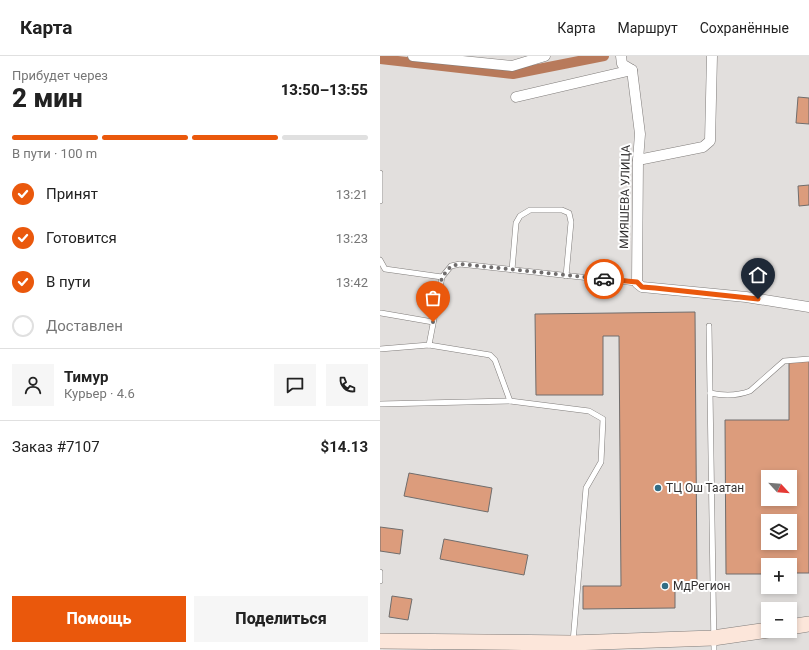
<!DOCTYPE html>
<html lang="ru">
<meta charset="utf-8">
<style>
body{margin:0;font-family:Roboto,sans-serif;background:#f6f6f6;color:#222;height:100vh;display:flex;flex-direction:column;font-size:15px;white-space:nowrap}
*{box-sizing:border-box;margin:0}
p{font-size:13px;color:#767676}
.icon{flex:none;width:22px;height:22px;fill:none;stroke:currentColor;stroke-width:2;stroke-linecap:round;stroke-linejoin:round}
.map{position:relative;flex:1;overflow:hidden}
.sheet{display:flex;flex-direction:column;background:#fff;width:380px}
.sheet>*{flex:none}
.needle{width:26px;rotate:116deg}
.buttons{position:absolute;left:381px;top:414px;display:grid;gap:8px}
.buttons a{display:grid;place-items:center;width:36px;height:36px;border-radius:0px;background:#fff;box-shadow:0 2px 6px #0003;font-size:20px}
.pin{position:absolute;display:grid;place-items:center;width:34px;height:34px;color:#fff;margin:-41px -17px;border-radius:50% 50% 50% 0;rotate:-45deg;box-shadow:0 0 4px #0007}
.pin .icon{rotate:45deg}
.courier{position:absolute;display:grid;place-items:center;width:40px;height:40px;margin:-20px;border:3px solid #ea580c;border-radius:50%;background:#fff;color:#222;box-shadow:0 1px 5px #0007}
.summary em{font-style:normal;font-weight:800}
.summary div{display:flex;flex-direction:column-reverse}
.summary{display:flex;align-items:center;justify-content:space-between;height:68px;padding:0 12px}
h1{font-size:26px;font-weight:800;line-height:30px}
.bar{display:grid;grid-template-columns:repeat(4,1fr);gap:6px 4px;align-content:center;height:48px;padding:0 12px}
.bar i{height:5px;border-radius:3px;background:#e0e0e0}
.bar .selected{background:#ea580c}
.bar p{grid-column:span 4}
.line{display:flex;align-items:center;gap:10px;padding:0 12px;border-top:1px solid #e0e0e0}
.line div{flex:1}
.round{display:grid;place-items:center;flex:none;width:42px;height:42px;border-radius:0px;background:#f6f6f6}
ol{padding:0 12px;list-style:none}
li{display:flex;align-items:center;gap:12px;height:44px}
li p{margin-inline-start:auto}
li .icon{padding:4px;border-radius:50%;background:#ea580c;color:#fff;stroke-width:4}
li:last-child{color:#767676}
li i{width:22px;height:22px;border:2px solid #e0e0e0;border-radius:50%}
.cta{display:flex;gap:8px;margin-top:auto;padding:8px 12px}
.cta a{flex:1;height:46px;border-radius:0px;background:#ea580c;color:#fff;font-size:16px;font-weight:800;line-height:46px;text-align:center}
.cta a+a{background:#f6f6f6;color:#222}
header{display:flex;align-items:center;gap:24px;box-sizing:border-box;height:56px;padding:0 20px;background:#fff;border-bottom:1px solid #e0e0e0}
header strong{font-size:19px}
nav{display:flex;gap:22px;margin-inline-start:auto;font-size:14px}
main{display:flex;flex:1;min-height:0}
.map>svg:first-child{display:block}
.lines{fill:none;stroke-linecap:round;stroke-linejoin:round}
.canal{stroke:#b87a5b;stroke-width:10}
.building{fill:#dc9c7c;stroke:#706d6c;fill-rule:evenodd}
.service-casing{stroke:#807d7b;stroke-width:6}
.minor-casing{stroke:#807d7b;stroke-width:11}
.secondary-casing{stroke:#807d7b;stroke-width:16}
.service{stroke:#fff;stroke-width:5}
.minor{stroke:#fff;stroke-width:10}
.secondary{stroke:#fce6da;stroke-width:15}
.done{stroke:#706d6d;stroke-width:4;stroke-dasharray:0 7.2}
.route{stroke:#ea580c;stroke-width:5}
.poi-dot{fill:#326d85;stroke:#fff;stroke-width:1.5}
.labels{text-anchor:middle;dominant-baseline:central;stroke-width:4;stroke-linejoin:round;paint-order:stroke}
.street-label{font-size:12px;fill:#323030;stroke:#fff}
.poi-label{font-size:12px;fill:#323030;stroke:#fff;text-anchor:start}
</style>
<header>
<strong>Карта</strong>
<nav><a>Карта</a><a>Маршрут</a><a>Сохранённые</a></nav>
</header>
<main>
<section class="sheet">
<div class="summary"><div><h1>2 мин</h1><p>Прибудет через</p></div><em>13:50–13:55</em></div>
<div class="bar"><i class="selected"></i><i class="selected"></i><i class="selected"></i><i></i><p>В пути · 100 m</p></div>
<ol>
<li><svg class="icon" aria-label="check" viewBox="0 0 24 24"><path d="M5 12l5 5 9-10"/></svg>Принят<p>13:21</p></li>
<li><svg class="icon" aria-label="check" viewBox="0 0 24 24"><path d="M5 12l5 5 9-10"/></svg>Готовится<p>13:23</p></li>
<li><svg class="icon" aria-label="check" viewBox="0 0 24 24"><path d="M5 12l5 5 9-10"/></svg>В пути<p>13:42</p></li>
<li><i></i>Доставлен</li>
</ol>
<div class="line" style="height:72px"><a class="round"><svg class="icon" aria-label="person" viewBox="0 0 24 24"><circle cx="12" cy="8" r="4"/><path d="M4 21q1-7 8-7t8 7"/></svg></a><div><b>Тимур</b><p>Курьер · 4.6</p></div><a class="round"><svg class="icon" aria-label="chat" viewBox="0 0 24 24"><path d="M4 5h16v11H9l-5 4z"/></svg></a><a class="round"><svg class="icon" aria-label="phone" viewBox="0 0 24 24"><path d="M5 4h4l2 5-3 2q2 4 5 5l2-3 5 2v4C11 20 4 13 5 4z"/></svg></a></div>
<div class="line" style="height:52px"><div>Заказ #7107</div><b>$14.13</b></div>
<div class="cta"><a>Помощь</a><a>Поделиться</a></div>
</section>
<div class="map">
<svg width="429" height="594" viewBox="0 0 429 594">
<rect width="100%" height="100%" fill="#e2dfdd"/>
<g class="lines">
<polyline class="canal" points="0,3 133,18 224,0"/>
</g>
<g class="building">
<polygon points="418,41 429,42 429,68 416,67"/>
<polygon points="429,129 429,149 419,150 418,130"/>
<polygon points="315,256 317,526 295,526 295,552 203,553 203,530 241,530 239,280 223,280 223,339 156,339 155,258"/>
<path d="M409,304H429V517H410V509H388V518H346L345,364H409ZM388,421H410V443H388ZM388,465H410V487H388Z"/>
<polygon points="29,417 112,432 108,456 24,440"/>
<polygon points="0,471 23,474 20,498 0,495"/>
<polygon points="64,483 148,499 144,519 60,503"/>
<polygon points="12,540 32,543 28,564 9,561"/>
</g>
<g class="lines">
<g class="service-casing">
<g id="service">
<polyline points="0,117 0,145"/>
<polyline points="0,204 5,213 62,221"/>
<polyline points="132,214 136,167 140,160 150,154 182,154 189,157 191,166 186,220"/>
<polyline points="1,257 53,266"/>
<polyline points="329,270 334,594"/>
<polyline points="49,289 62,221 71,210 80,208 257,227"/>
<polyline points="0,293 49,289 110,299 115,304 130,345"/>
<path d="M330,337C344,340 357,340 370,335L404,305L429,303"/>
<polyline points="0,348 130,345 209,355 223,363 221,406 206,432 193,586"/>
<polyline points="0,516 0,525"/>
</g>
</g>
<g class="minor-casing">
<g id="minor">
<polyline points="33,0 132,10 165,0"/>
<polyline points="241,0 242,8 252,14 260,78 258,104 257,227 262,231 366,241 429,251"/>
<polyline points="136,41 252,14"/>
<polyline points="258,104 323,91 330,85 332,0"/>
</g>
</g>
<g class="secondary-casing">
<g id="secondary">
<polyline points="410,571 429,568"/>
<polyline points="0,585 191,587 333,582 388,574"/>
</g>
</g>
<use href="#service" class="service"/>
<use href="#minor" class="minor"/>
<use href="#secondary" class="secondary"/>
</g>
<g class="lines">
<polyline class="done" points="53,266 62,221 71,210 80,208 224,223"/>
<polyline class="route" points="224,223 257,226 262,231 275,232 378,243"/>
</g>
<g class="poi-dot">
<circle cx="278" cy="432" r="4"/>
<circle cx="285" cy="530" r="4"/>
</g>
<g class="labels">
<g class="street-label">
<text transform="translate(245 141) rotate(-89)">МИЯШЕВА УЛИЦА</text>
</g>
<g class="poi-label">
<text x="286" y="432">ТЦ Ош Таатан</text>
<text x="293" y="530">МдРегион</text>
</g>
</g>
</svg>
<div class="buttons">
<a><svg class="needle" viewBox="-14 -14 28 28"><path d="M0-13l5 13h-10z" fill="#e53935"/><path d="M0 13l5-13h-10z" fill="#767676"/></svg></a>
<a><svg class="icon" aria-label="layers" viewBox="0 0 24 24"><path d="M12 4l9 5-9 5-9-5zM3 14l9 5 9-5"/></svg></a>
<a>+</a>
<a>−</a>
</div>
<div class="pin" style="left:53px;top:266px;background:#ea580c"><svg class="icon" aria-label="bag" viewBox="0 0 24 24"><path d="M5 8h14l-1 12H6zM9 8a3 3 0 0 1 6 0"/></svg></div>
<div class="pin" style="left:378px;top:243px;background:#1f2937"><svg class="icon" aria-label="home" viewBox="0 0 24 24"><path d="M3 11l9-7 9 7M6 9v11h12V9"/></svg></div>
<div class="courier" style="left:224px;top:223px"><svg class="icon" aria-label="car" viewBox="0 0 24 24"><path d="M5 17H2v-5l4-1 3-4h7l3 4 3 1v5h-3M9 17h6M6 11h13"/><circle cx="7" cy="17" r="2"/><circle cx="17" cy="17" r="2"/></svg></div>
</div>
</main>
